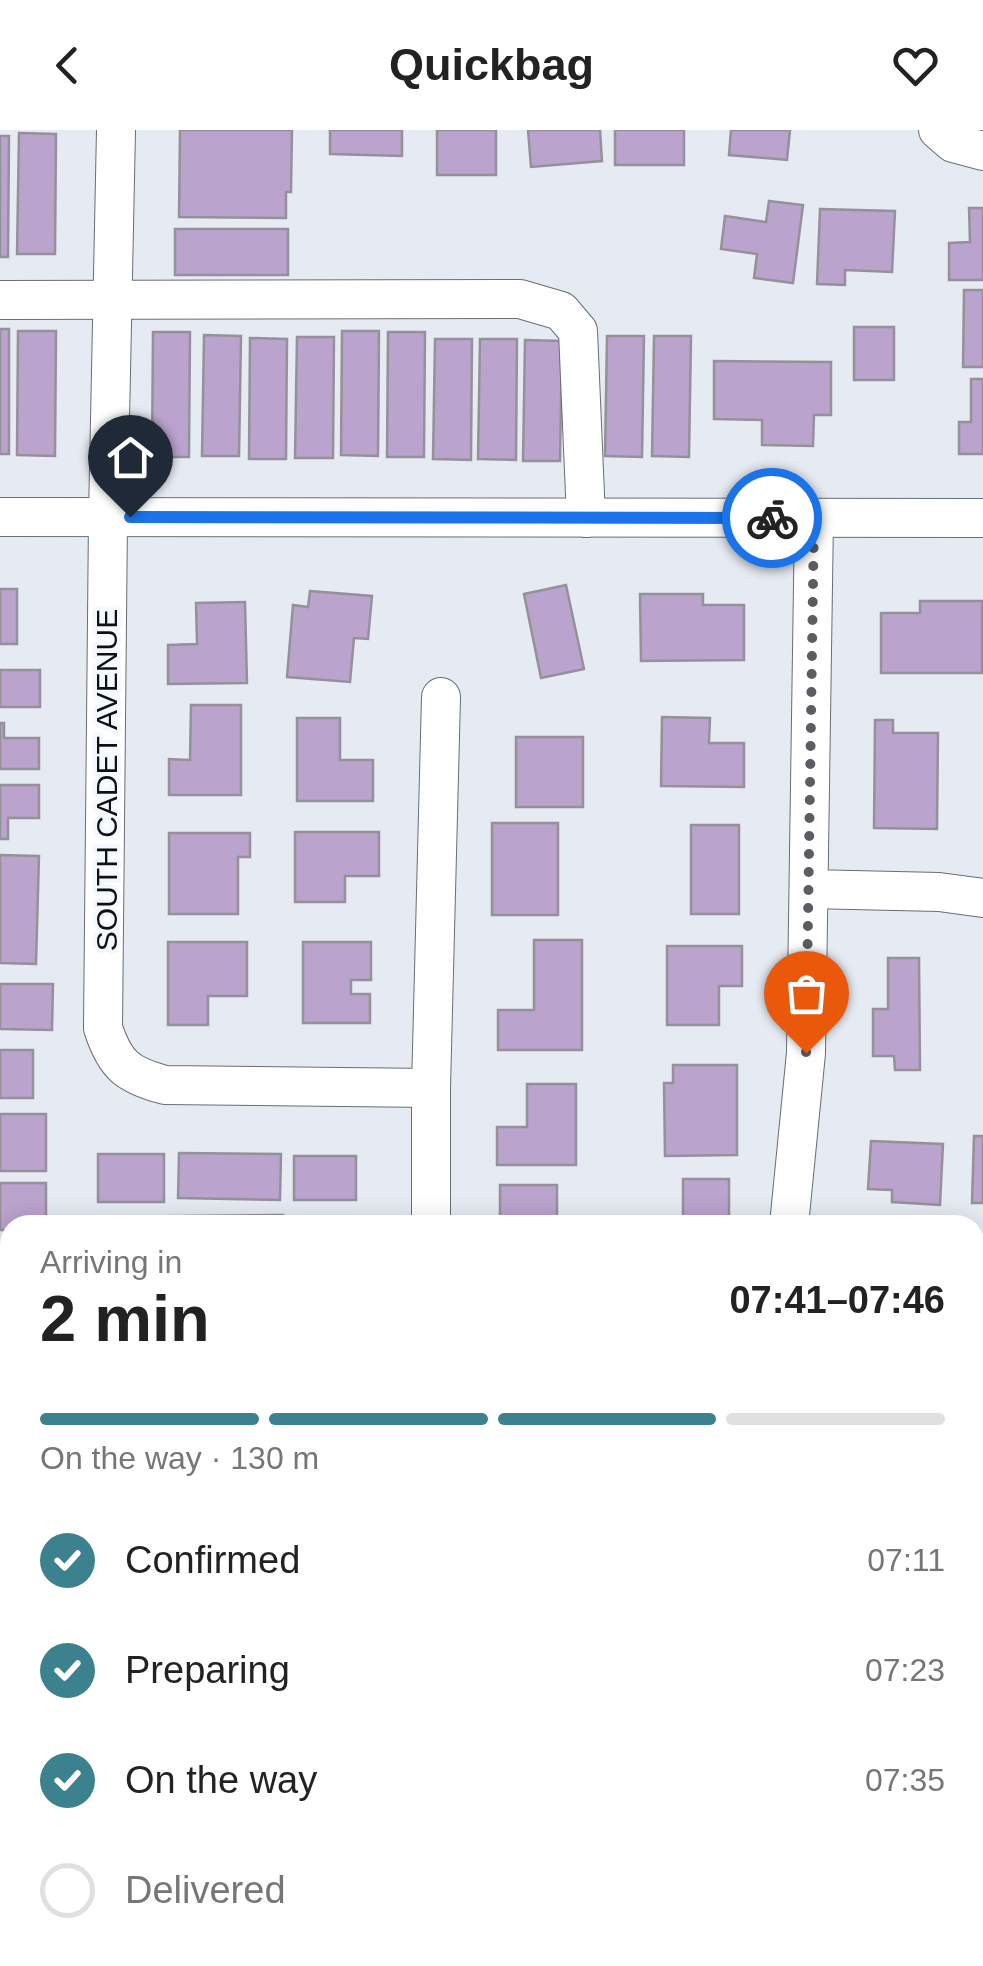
<!DOCTYPE html>
<meta charset="utf-8">
<style>
body{margin:0;font-family:Helvetica,sans-serif;background:#f2f2f2;color:#222;height:100vh;display:flex;flex-direction:column;font-size:38px;white-space:nowrap}
*{box-sizing:border-box;margin:0}
p{font-size:32px;color:#767676}
.icon{flex:none;width:55px;height:55px;fill:none;stroke:currentColor;stroke-width:2;stroke-linecap:round;stroke-linejoin:round}
.map{position:relative;flex:1;overflow:hidden}
.details{position:absolute;left:0px;top:1085px;width:985px;height:752px;display:flex;flex-direction:column;background:#fff;border-radius:30px 30px 0 0;box-shadow:0 5px 25px #0003}
.details>*{flex:none}
.pin{position:absolute;display:grid;place-items:center;width:85px;height:85px;color:#fff;margin:-102px -42px;border-radius:50% 50% 50% 0;rotate:-45deg;box-shadow:0 0 10px #0007}
.pin .icon{rotate:45deg}
.courier{position:absolute;display:grid;place-items:center;width:100px;height:100px;margin:-50px;border:8px solid #1a73e8;border-radius:50%;background:#fff;color:#222;box-shadow:0 2px 12px #0007}
.headline em{font-style:normal;font-weight:700}
.headline div{display:flex;flex-direction:column-reverse}
.headline{display:flex;align-items:center;justify-content:space-between;height:170px;padding:0 40px}
h1{font-size:65px;font-weight:700;line-height:75px}
.bar{display:grid;grid-template-columns:repeat(4,1fr);gap:15px 10px;align-content:center;height:120px;padding:0 40px}
.bar i{height:12px;border-radius:8px;background:#e0e0e0}
.bar .selected{background:#3c828e}
.bar p{grid-column:span 4}
ol{padding:0 40px;list-style:none}
li{display:flex;align-items:center;gap:30px;height:110px}
li p{margin-inline-start:auto}
li .icon{padding:10px;border-radius:50%;background:#3c828e;color:#fff;stroke-width:4}
li:last-child{color:#767676}
li i{width:55px;height:55px;border:5px solid #e0e0e0;border-radius:50%}
header{display:flex;justify-content:space-between;align-items:center;height:130px;padding:0 40px;background:#fff;font-size:45px;font-weight:700}
.map>svg:first-child{display:block}
.building{fill:#baa3cd;stroke:#959199;stroke-width:2.5}
.lines{fill:none;stroke-linecap:round;stroke-linejoin:round}
.minor-casing{stroke:#696e75;stroke-width:40}
.path{stroke:#8b8f94;stroke-width:6;stroke-dasharray:5 5;stroke-linecap:butt}
.minor{stroke:#fff;stroke-width:38}
.done{stroke:#5a5d61;stroke-width:10;stroke-dasharray:0 18}
.route{stroke:#1a73e8;stroke-width:12}
.labels{text-anchor:middle;dominant-baseline:central;stroke-width:9;stroke-linejoin:round;paint-order:stroke}
.street-label{font-size:30px;fill:#0e1012;stroke:#f4f8ff}
</style>
<header><svg class="icon" aria-label="back" viewBox="0 0 24 24"><path d="M15 5l-7 7 7 7"/></svg>Quickbag<svg class="icon" aria-label="heart" viewBox="0 0 24 24"><path d="M12 20l-8-8c-3-5 5-10 8-4 3-6 11-1 8 4z"/></svg></header>
<div class="map">
<svg width="983" height="1836" viewBox="0 0 983 1836">
<rect width="100%" height="100%" fill="#e6ebf3"/>
<g class="building">
<polygon points="180,0 292,0 291,62 286,62 286,88 179,87"/>
<polygon points="330,0 402,0 402,26 330,24"/>
<rect x="437" y="0" width="59" height="45"/>
<polygon points="528,0 600,0 602,31 531,37"/>
<rect x="615" y="0" width="69" height="35"/>
<polygon points="731,0 790,0 787,30 729,25"/>
<polygon points="19,3 56,4 55,124 17,124"/>
<polygon points="0,6 9,6 8,127 0,127"/>
<polygon points="769,71 803,75 793,153 754,148 757,124 721,119 725,86 766,92"/>
<polygon points="969,78 983,78 983,150 949,150 949,113 970,112"/>
<polygon points="820,79 895,81 892,142 845,140 845,155 817,154"/>
<rect x="175" y="99" width="113" height="46"/>
<polygon points="964,160 983,160 983,237 963,237"/>
<rect x="854" y="197" width="40" height="53"/>
<rect x="0" y="199" width="9" height="125"/>
<polygon points="18,201 56,201 55,326 17,325"/>
<polygon points="342,201 379,201 378,326 341,325"/>
<polygon points="153,202 190,202 189,327 152,327"/>
<polygon points="388,202 425,202 424,327 387,327"/>
<polygon points="204,205 241,206 239,326 202,326"/>
<polygon points="607,206 644,206 642,327 605,326"/>
<polygon points="654,206 691,206 689,327 652,326"/>
<polygon points="297,207 334,207 333,328 295,328"/>
<polygon points="250,208 287,209 286,329 249,329"/>
<polygon points="435,209 472,209 471,330 433,329"/>
<polygon points="480,209 517,209 516,330 478,329"/>
<polygon points="525,210 562,211 560,331 523,331"/>
<polygon points="714,231 831,232 831,285 814,285 813,316 762,315 762,290 714,289"/>
<polygon points="971,249 983,249 983,324 959,324 959,292 971,292"/>
<polygon points="566,455 584,539 541,548 524,464"/>
<rect x="0" y="459" width="17" height="55"/>
<polygon points="310,461 372,466 368,509 354,508 350,552 287,547 293,475 308,477"/>
<polygon points="640,464 703,464 703,475 744,475 744,530 641,531"/>
<polygon points="920,471 982,471 982,543 881,543 881,483 920,483"/>
<polygon points="245,472 247,553 168,554 168,515 197,514 196,473"/>
<rect x="0" y="540" width="40" height="37"/>
<polygon points="191,575 241,575 241,665 169,665 169,629 190,630"/>
<polygon points="662,587 710,588 709,613 744,613 744,657 661,656"/>
<polygon points="297,588 340,588 340,630 373,630 373,671 297,671"/>
<polygon points="875,590 893,590 893,603 938,603 937,699 874,698"/>
<polygon points="0,593 4,593 4,608 39,608 39,639 0,639"/>
<rect x="516" y="607" width="67" height="70"/>
<polygon points="0,655 39,655 39,688 8,688 8,709 0,709"/>
<rect x="492" y="693" width="66" height="92"/>
<rect x="691" y="695" width="48" height="89"/>
<polygon points="295,702 379,702 379,746 345,746 345,772 295,772"/>
<polygon points="169,703 250,703 250,727 238,727 238,784 169,784"/>
<polygon points="0,725 39,726 36,834 0,833"/>
<polygon points="534,810 582,810 582,920 498,920 498,880 534,880"/>
<polygon points="168,812 247,812 247,866 208,866 208,895 168,895"/>
<polygon points="303,812 371,812 371,850 351,850 351,864 370,864 370,893 303,893"/>
<polygon points="667,816 742,816 742,856 719,856 719,895 667,895"/>
<polygon points="888,828 919,828 920,940 895,940 894,926 873,926 873,879 888,879"/>
<polygon points="0,854 53,854 52,900 0,899"/>
<rect x="0" y="920" width="33" height="48"/>
<polygon points="673,935 737,935 737,1025 665,1026 664,953 673,953"/>
<polygon points="527,954 576,954 576,1035 497,1035 497,997 527,997"/>
<rect x="0" y="984" width="46" height="57"/>
<polygon points="974,1006 983,1006 983,1073 972,1073"/>
<polygon points="871,1011 943,1014 940,1075 892,1072 892,1060 868,1059"/>
<polygon points="179,1023 281,1024 280,1070 178,1068"/>
<rect x="98" y="1024" width="66" height="48"/>
<rect x="294" y="1026" width="62" height="44"/>
<rect x="683" y="1049" width="46" height="46"/>
<polygon points="0,1053 46,1053 46,1095 10,1095 10,1100 0,1100"/>
<rect x="500" y="1055" width="57" height="40"/>
<polygon points="283,1085 283,1090 365,1089 365,1095 93,1095 92,1087"/>
<rect x="0" y="1116" width="10" height="51"/>
<rect x="0" y="1175" width="10" height="54"/>
<rect x="0" y="1250" width="10" height="53"/>
<rect x="0" y="1310" width="10" height="55"/>
<polygon points="0,1366 6,1366 6,1388 10,1387 10,1424 0,1424"/>
<rect x="0" y="1565" width="10" height="51"/>
<polygon points="983,1581 983,1634 980,1636 975,1624 975,1584"/>
<polygon points="0,1703 10,1703 10,1788 7,1788 7,1761 0,1761"/>
</g>
<g class="lines">
<g class="minor-casing">
<g id="minor">
<path d="M116,0L108,387L103,898C115,935 127,945 165,955L431,958"/>
<polyline points="938,0 953,13 983,21"/>
<polyline points="0,170 520,169 561,181 578,201 586,388"/>
<polyline points="0,387 983,388"/>
<polyline points="809,759 939,762 983,768"/>
<polyline points="431,1095 431,958 441,567"/>
<polyline points="789,1095 806,923 814,388"/>
<polyline points="975,1147 983,1149"/>
<polyline points="0,1492 10,1491"/>
<polyline points="975,1765 983,1779"/>
<polyline points="765,1836 796,1828"/>
</g>
</g>
<polyline class="path" points="0,1238 10,1238"/>
<use href="#minor" class="minor"/>
</g>
<g class="lines">
<polyline class="done" points="772,388 814,388 806,923"/>
<polyline class="route" points="130,387 772,388"/>
</g>
<g class="labels">
<g class="street-label">
<text transform="translate(106 650) rotate(-90)">SOUTH CADET AVENUE</text>
</g>
</g>
</svg>
<div class="pin" style="left:806px;top:923px;background:#ea580c"><svg class="icon" aria-label="bag" viewBox="0 0 24 24"><path d="M5 8h14l-1 12H6zM9 8a3 3 0 0 1 6 0"/></svg></div>
<div class="pin" style="left:130px;top:387px;background:#1f2937"><svg class="icon" aria-label="home" viewBox="0 0 24 24"><path d="M3 11l9-7 9 7M6 9v11h12V9"/></svg></div>
<div class="courier" style="left:772px;top:388px"><svg class="icon" aria-label="bike" viewBox="0 0 24 24"><circle cx="6" cy="16" r="4"/><circle cx="18" cy="16" r="4"/><path d="M6 16l4-8h5l3 8M10 8l3 8H6M13 5h3"/></svg></div>
<section class="details">
<div class="headline"><div><h1>2 min</h1><p>Arriving in</p></div><em>07:41–07:46</em></div>
<div class="bar"><i class="selected"></i><i class="selected"></i><i class="selected"></i><i></i><p>On the way · 130 m</p></div>
<ol>
<li><svg class="icon" aria-label="check" viewBox="0 0 24 24"><path d="M5 12l5 5 9-10"/></svg>Confirmed<p>07:11</p></li>
<li><svg class="icon" aria-label="check" viewBox="0 0 24 24"><path d="M5 12l5 5 9-10"/></svg>Preparing<p>07:23</p></li>
<li><svg class="icon" aria-label="check" viewBox="0 0 24 24"><path d="M5 12l5 5 9-10"/></svg>On the way<p>07:35</p></li>
<li><i></i>Delivered</li>
</ol>
</section>
</div>
